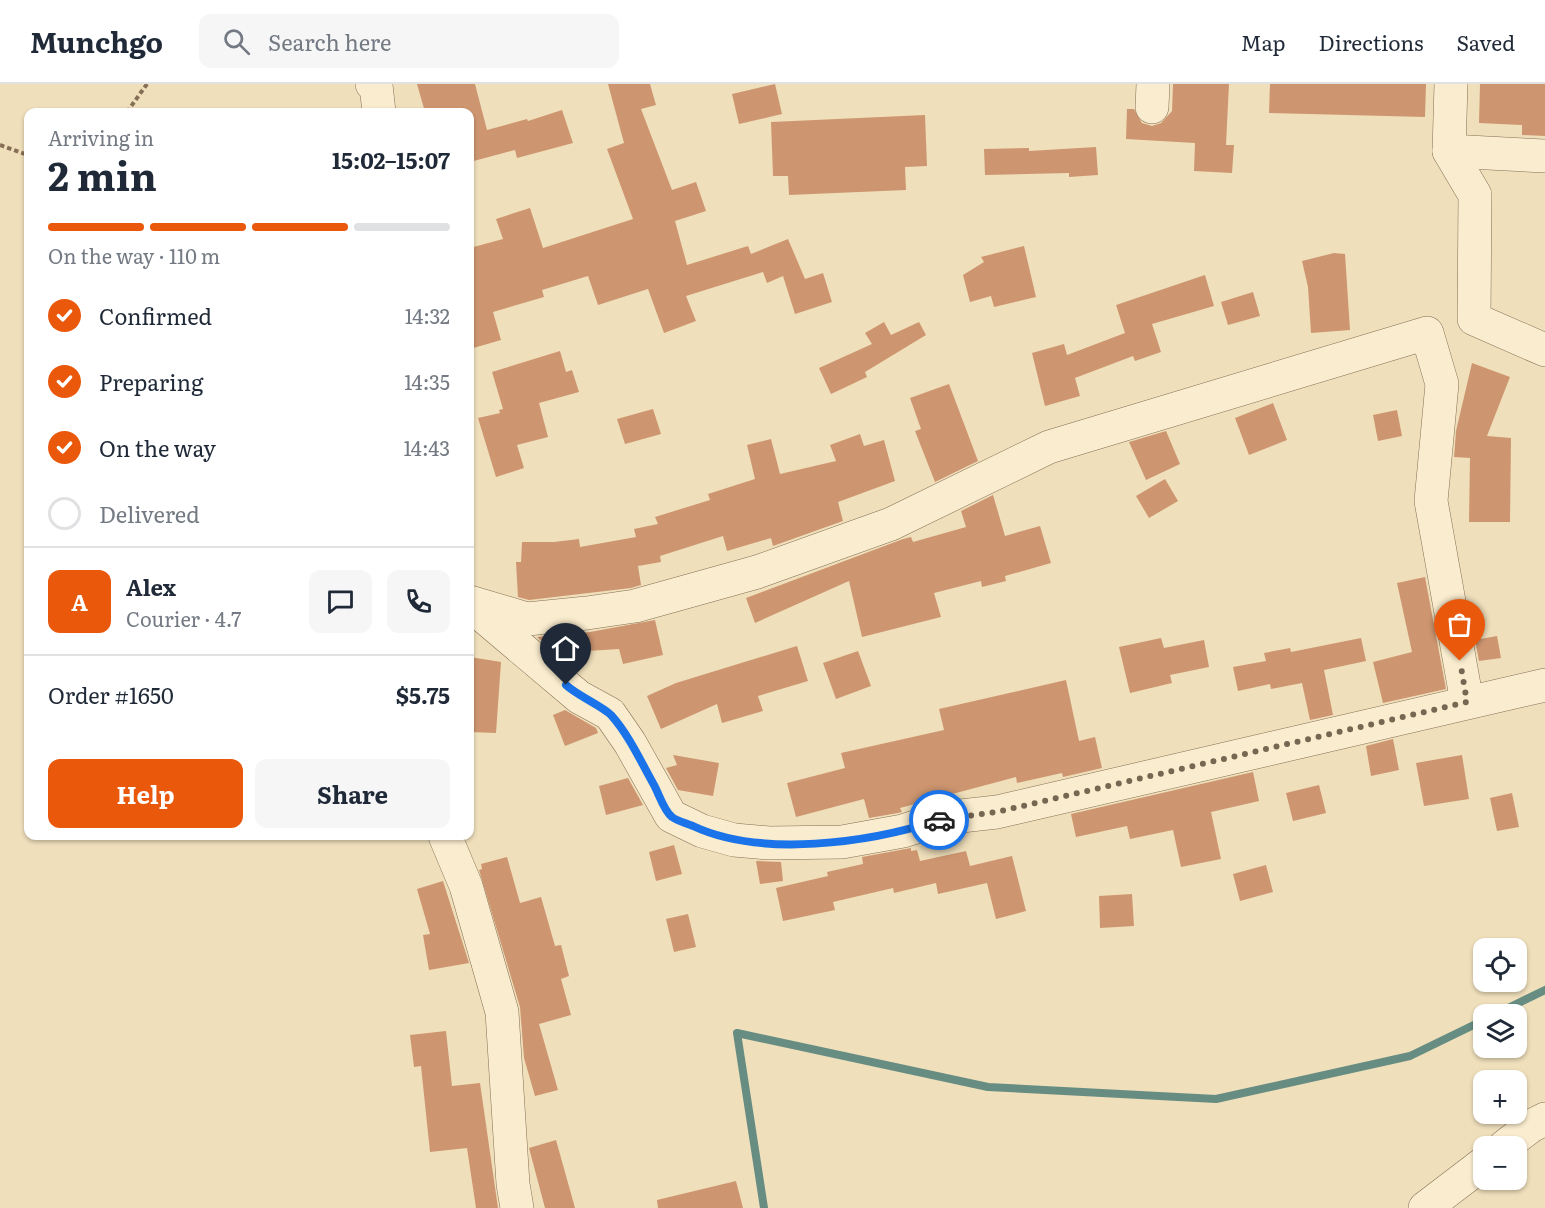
<!DOCTYPE html>
<meta charset="utf-8">
<style>
body{margin:0;font-family:Literata,serif;background:#f6f6f7;color:#1f2937;height:100vh;display:flex;flex-direction:column;font-size:22px;white-space:nowrap}
*{box-sizing:border-box;margin:0}
p{font-size:20px;color:#747a83}
.icon{flex:none;width:33px;height:33px;fill:none;stroke:currentColor;stroke-width:2;stroke-linecap:round;stroke-linejoin:round}
.map{position:relative;flex:1;overflow:hidden}
.details{position:absolute;left:24px;top:24px;width:450px;height:732px;display:flex;flex-direction:column;background:#fff;border-radius:12px;box-shadow:0 2px 4px #0004}
.details>*{flex:none}
.tools{position:absolute;left:1473px;top:854px;display:grid;gap:12px}
.tools a{display:grid;place-items:center;width:54px;height:54px;border-radius:12px;background:#fff;box-shadow:0 2px 4px #0004;font-size:30px}
.pin{position:absolute;display:grid;place-items:center;width:51px;height:51px;color:#fff;margin:-62px -26px;border-radius:50% 50% 50% 0;rotate:-45deg;box-shadow:0 0 6px #0007}
.pin .icon{rotate:45deg}
.courier{position:absolute;display:grid;place-items:center;width:60px;height:60px;margin:-30px;border:4px solid #1a73e8;border-radius:50%;background:#fff;color:#222;box-shadow:0 2px 8px #0007}
.head em{font-style:normal;font-weight:700}
.head div{display:flex;flex-direction:column-reverse}
.head{display:flex;align-items:center;justify-content:space-between;height:102px;padding:0 24px}
h1{font-size:39px;font-weight:700;line-height:45px}
.bar{display:grid;grid-template-columns:repeat(4,1fr);gap:9px 6px;align-content:center;height:72px;padding:0 24px}
.bar i{height:8px;border-radius:4px;background:#e0e1e3}
.bar .current{background:#ea580c}
.bar p{grid-column:span 4}
.line{display:flex;align-items:center;gap:15px;padding:0 24px;border-top:2px solid #e0e1e3}
.line div{flex:1}
.round{display:grid;place-items:center;flex:none;width:63px;height:63px;border-radius:12px;background:#f6f6f7}
ol{padding:0 24px;list-style:none}
li{display:flex;align-items:center;gap:18px;height:66px}
li p{margin-inline-start:auto}
li .icon{padding:6px;border-radius:50%;background:#ea580c;color:#fff;stroke-width:4}
li:last-child{color:#747a83}
li i{width:33px;height:33px;border:3px solid #e0e1e3;border-radius:50%}
.cta{display:flex;gap:12px;margin-top:auto;padding:12px 24px}
.cta a{flex:1;height:69px;border-radius:12px;background:#ea580c;color:#fff;font-size:24px;font-weight:700;line-height:69px;text-align:center}
.cta a+a{background:#f6f6f7;color:#1f2937}
header{display:flex;align-items:center;gap:36px;box-sizing:border-box;height:84px;padding:0 30px;background:#fff;border-bottom:2px solid #e0e1e3}
header strong{font-size:28px}
nav{display:flex;gap:33px;margin-inline-start:auto;font-size:21px}
.search{width:420px;height:54px;background:#f6f6f7;display:flex;align-items:center;gap:15px;box-sizing:border-box;padding:0 21px;border-radius:12px;color:#747a83;font-size:22px}
.map>svg:first-child{display:block}
.lines{fill:none;stroke-linecap:round;stroke-linejoin:round}
.stream{stroke:#678d83;stroke-width:8}
.building{fill:#ce9670}
.minor-casing{stroke:#866f55;stroke-width:34}
.path{stroke:#866f55;stroke-width:4;stroke-dasharray:4.5 3;stroke-linecap:butt}
.minor{stroke:#faecce;stroke-width:33}
.done{stroke:#766752;stroke-width:6;stroke-dasharray:0 10.8}
.route{stroke:#1a73e8;stroke-width:8}
</style>
<header>
<strong>Munchgo</strong>
<div class="search"><svg class="icon" aria-label="search" viewBox="0 0 24 24"><circle cx="10" cy="10" r="6"/><path d="M15 15l6 6"/></svg>Search here</div>
<nav><a>Map</a><a>Directions</a><a>Saved</a></nav>
</header>
<div class="map">
<svg width="1545" height="1124" viewBox="0 0 1545 1124">
<rect width="100%" height="100%" fill="#efdfbb"/>
<g class="lines">
<g class="stream">
<polyline points="1496,930 1545,906"/>
<polyline points="764,1124 737,949 988,1003 1216,1015 1410,972 1484,936"/>
</g>
</g>
<g class="building">
<polygon points="417,0 475,0 487,46 527,35 528,37 562,26 573,59 517,74 515,66 470,78 470,28 425,28"/>
<polygon points="608,0 650,0 656,21 641,25 672,106 696,98 706,127 675,137 687,181 748,162 751,170 788,155 805,195 823,189 832,218 795,230 783,192 767,199 763,188 686,212 696,237 664,249 648,205 598,221 588,192 542,206 544,213 493,228 501,256 470,265 470,164 503,155 496,135 530,124 543,164 633,135 607,65 624,59"/>
<polygon points="775,0 782,30 739,40 732,10"/>
<polygon points="1173,0 1229,0 1226,61 1234,61 1232,89 1194,87 1195,59 1126,55 1127,25 1134,25 1142,39 1152,42 1161,39 1172,27"/>
<polygon points="1270,0 1426,0 1425,33 1269,29"/>
<polygon points="1480,0 1545,0 1545,52 1522,51 1522,41 1479,39"/>
<polygon points="925,31 927,82 905,83 906,106 789,111 788,92 773,92 771,38"/>
<polygon points="1096,63 1098,91 1069,93 1069,89 985,91 984,65 1029,64 1029,67"/>
<polygon points="1024,162 1036,213 994,223 991,212 970,218 963,191 984,178 981,173"/>
<polygon points="1334,169 1345,170 1350,246 1311,249 1308,203 1302,177"/>
<polygon points="1205,191 1214,222 1152,240 1161,268 1135,277 1133,272 1075,294 1080,312 1045,322 1032,269 1064,260 1067,271 1125,249 1116,221"/>
<polygon points="1253,208 1260,232 1228,241 1221,218"/>
<polygon points="884,238 891,251 919,238 926,251 865,288 867,293 831,310 819,284 872,260 865,249"/>
<polygon points="560,267 566,288 572,286 579,308 539,319 548,353 517,361 524,384 496,393 478,334 500,329 499,326 503,325 492,288"/>
<polygon points="1472,279 1510,293 1487,352 1511,354 1510,438 1469,438 1470,374 1454,373 1456,347"/>
<polygon points="949,300 978,377 935,398 915,347 921,345 910,314"/>
<polygon points="1273,319 1287,356 1249,371 1235,334"/>
<polygon points="653,325 661,350 625,360 617,335"/>
<polygon points="1397,326 1402,352 1378,357 1373,331"/>
<polygon points="1166,347 1180,380 1146,396 1129,358"/>
<polygon points="860,350 864,362 884,356 895,397 838,418 843,437 773,462 771,454 727,467 723,452 660,472 661,478 638,482 641,501 631,504 529,516 518,513 516,478 521,478 522,458 554,458 579,455 580,463 636,453 634,445 658,440 655,433 710,416 708,410 755,395 747,361 771,355 780,390 836,377 830,361"/>
<polygon points="1165,395 1178,417 1149,434 1136,412"/>
<polygon points="993,411 1005,452 1040,442 1051,479 1005,492 1006,497 982,503 981,497 934,509 941,533 862,553 849,497 755,539 746,514 903,455 911,453 913,458 966,443 961,427"/>
<polygon points="1425,493 1446,605 1383,619 1373,578 1412,568 1397,499"/>
<polygon points="655,536 663,571 623,580 619,565 556,569 537,553 590,548"/>
<polygon points="1497,552 1501,574 1479,577 1475,556"/>
<polygon points="1161,554 1164,564 1204,556 1209,583 1170,591 1172,599 1130,609 1119,563"/>
<polygon points="1361,554 1366,577 1324,586 1333,631 1310,636 1302,599 1271,605 1270,600 1238,607 1233,583 1266,577 1264,569 1290,564 1291,568"/>
<polygon points="797,562 808,597 758,612 763,627 722,639 717,620 661,645 647,612 676,599"/>
<polygon points="858,567 871,602 836,615 823,579"/>
<polygon points="470,573 501,578 496,649 470,648"/>
<polygon points="1066,596 1079,657 1095,653 1102,684 1063,693 1062,689 1017,699 1016,693 900,724 902,728 898,729 869,734 864,715 796,733 787,699 845,684 841,669 944,646 939,625"/>
<polygon points="565,626 596,644 598,649 565,662 553,631"/>
<polygon points="1393,655 1399,686 1371,692 1366,662"/>
<polygon points="673,671 719,679 713,712 678,706 666,684 677,681"/>
<polygon points="1462,671 1469,715 1424,722 1416,679"/>
<polygon points="1253,688 1259,717 1211,728 1221,775 1181,783 1173,746 1130,755 1127,742 1076,753 1071,730"/>
<polygon points="628,694 643,721 606,731 599,702"/>
<polygon points="1319,701 1326,729 1293,737 1286,709"/>
<polygon points="1512,709 1519,743 1497,747 1490,714"/>
<polygon points="674,761 682,790 656,797 649,768"/>
<polygon points="911,764 911,767 917,766 920,777 966,767 970,782 1012,772 1026,827 996,835 987,799 938,810 936,799 894,809 893,804 833,818 835,826 783,837 776,804 828,792 827,788 863,780 862,773"/>
<polygon points="507,773 520,819 541,813 555,862 561,861 569,892 561,895 571,931 539,940 558,1006 535,1012 524,974 520,923 479,786 482,785 481,780"/>
<polygon points="756,777 781,778 783,797 760,800"/>
<polygon points="1266,781 1273,808 1240,817 1233,790"/>
<polygon points="443,797 469,879 429,886 423,851 430,850 417,805"/>
<polygon points="1132,810 1134,842 1100,844 1099,812"/>
<polygon points="688,830 696,863 674,868 666,835"/>
<polygon points="446,947 452,1002 480,999 498,1124 476,1124 467,1064 430,1068 421,982 414,983 410,951"/>
<polygon points="556,1056 575,1124 545,1124 529,1064"/>
<polygon points="736,1097 743,1124 658,1124 657,1116"/>
</g>
<g class="lines">
<g class="minor-casing">
<g id="minor">
<polyline points="372,0 376,1 379,28"/>
<polyline points="1451,0 1449,67 1475,111 1474,235 1545,266"/>
<polyline points="1152,23 1153,0"/>
<polyline points="1449,67 1545,72"/>
<polyline points="470,518 527,535 587,529 635,522 757,488 891,440 1049,363 1427,249 1442,300 1431,417 1467,618"/>
<polyline points="476,526 579,613 610,630 630,659 671,732 702,747 734,756 769,759 842,758 903,747 943,734 997,728 1545,601"/>
<polyline points="445,752 466,802 502,928 513,1100 517,1124"/>
<polyline points="1505,1062 1531,1042 1545,1035"/>
<polyline points="1425,1124 1484,1079"/>
</g>
</g>
<g class="path">
<polyline points="127,28 147,0"/>
<polyline points="0,61 28,71"/>
</g>
<use href="#minor" class="minor"/>
</g>
<g class="lines">
<polyline class="done" points="939,736 997,728 1467,618 1460,577"/>
<path class="route" d="M566,601C578,612 602,622 611,631C629,651 641,678 654,701C659,710 664,727 672,733C677,737 686,739 693,742C761,774 869,759 939,736"/>
</g>
</svg>
<div class="tools">
<a><svg class="icon" aria-label="locate" viewBox="0 0 24 24"><circle cx="12" cy="12" r="6"/><path d="M12 2v4M12 18v4M2 12h4M18 12h4"/></svg></a>
<a><svg class="icon" aria-label="layers" viewBox="0 0 24 24"><path d="M12 4l9 5-9 5-9-5zM3 14l9 5 9-5"/></svg></a>
<a>+</a>
<a>−</a>
</div>
<div class="pin" style="left:1460px;top:577px;background:#ea580c"><svg class="icon" aria-label="bag" viewBox="0 0 24 24"><path d="M5 8h14l-1 12H6zM9 8a3 3 0 0 1 6 0"/></svg></div>
<div class="pin" style="left:566px;top:601px;background:#1f2937"><svg class="icon" aria-label="home" viewBox="0 0 24 24"><path d="M3 11l9-7 9 7M6 9v11h12V9"/></svg></div>
<div class="courier" style="left:939px;top:736px"><svg class="icon" aria-label="car" viewBox="0 0 24 24"><path d="M5 17H2v-5l4-1 3-4h7l3 4 3 1v5h-3M9 17h6M6 11h13"/><circle cx="7" cy="17" r="2"/><circle cx="17" cy="17" r="2"/></svg></div>
<section class="details">
<div class="head"><div><h1>2 min</h1><p>Arriving in</p></div><em>15:02–15:07</em></div>
<div class="bar"><i class="current"></i><i class="current"></i><i class="current"></i><i></i><p>On the way · 110 m</p></div>
<ol>
<li><svg class="icon" aria-label="check" viewBox="0 0 24 24"><path d="M5 12l5 5 9-10"/></svg>Confirmed<p>14:32</p></li>
<li><svg class="icon" aria-label="check" viewBox="0 0 24 24"><path d="M5 12l5 5 9-10"/></svg>Preparing<p>14:35</p></li>
<li><svg class="icon" aria-label="check" viewBox="0 0 24 24"><path d="M5 12l5 5 9-10"/></svg>On the way<p>14:43</p></li>
<li><i></i>Delivered</li>
</ol>
<div class="line" style="height:108px"><b class="round" style="background:#ea580c;color:#fff">A</b><div><b>Alex</b><p>Courier · 4.7</p></div><a class="round"><svg class="icon" aria-label="chat" viewBox="0 0 24 24"><path d="M4 5h16v11H9l-5 4z"/></svg></a><a class="round"><svg class="icon" aria-label="phone" viewBox="0 0 24 24"><path d="M5 4h4l2 5-3 2q2 4 5 5l2-3 5 2v4C11 20 4 13 5 4z"/></svg></a></div>
<div class="line" style="height:78px"><div>Order #1650</div><b>$5.75</b></div>
<div class="cta"><a>Help</a><a>Share</a></div>
</section>
</div>
